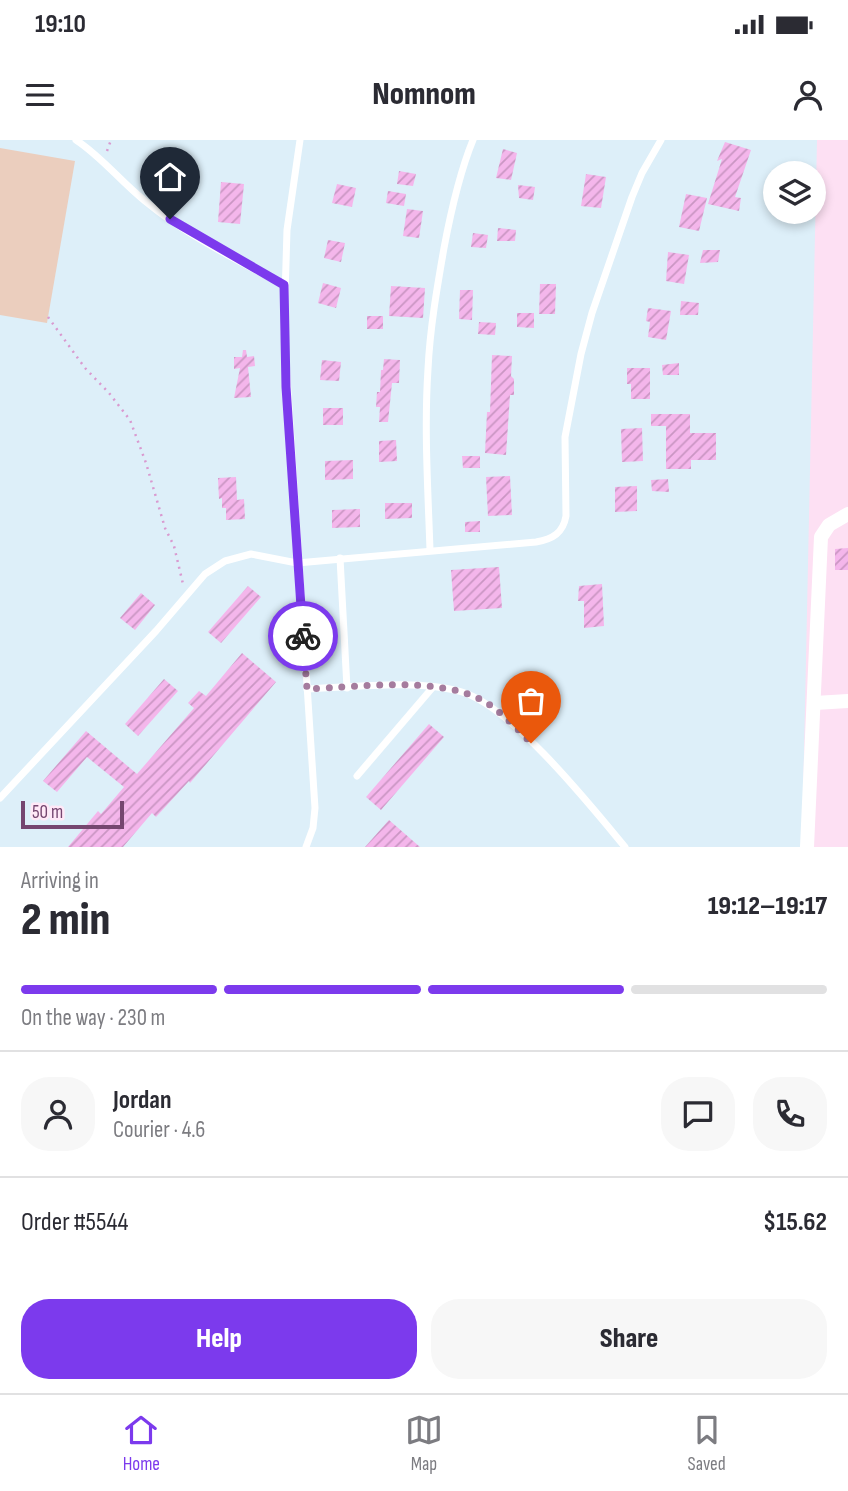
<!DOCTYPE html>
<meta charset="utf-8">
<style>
body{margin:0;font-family:"Sofia Sans Condensed",sans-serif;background:#f7f7f7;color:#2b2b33;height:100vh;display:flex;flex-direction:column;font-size:26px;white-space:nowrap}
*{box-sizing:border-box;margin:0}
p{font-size:23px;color:#7c7c81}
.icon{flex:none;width:38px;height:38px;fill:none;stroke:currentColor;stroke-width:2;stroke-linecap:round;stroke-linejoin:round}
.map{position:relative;height:707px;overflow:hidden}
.drawer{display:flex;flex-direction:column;background:#fff;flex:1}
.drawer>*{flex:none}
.fabs{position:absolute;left:763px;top:21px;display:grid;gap:14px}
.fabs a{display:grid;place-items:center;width:63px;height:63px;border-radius:50%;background:#fff;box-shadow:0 4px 10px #0003;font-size:35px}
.scale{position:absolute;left:21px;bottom:18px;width:103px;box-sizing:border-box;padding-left:7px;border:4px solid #754670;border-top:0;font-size:19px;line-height:24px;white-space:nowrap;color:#754670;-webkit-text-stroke:5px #ffe8f7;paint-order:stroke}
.pin{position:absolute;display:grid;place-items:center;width:60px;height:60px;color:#fff;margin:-72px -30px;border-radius:50% 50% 50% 0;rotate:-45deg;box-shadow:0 0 7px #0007}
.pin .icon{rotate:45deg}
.courier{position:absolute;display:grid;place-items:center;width:70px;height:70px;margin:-35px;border:5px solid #7c3aed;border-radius:50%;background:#fff;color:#222;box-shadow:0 2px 9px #0007}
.head em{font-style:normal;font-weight:800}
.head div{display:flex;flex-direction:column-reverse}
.head{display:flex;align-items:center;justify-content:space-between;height:119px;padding:0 21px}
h1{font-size:46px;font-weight:800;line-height:52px}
.bar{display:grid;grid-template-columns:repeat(4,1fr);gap:10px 7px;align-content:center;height:84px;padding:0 21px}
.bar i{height:9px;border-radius:5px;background:#e1e1e2}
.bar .on{background:#7c3aed}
.bar p{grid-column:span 4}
.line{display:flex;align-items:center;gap:18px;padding:0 21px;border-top:2px solid #e1e1e2}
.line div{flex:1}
.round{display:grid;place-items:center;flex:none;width:74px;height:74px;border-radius:28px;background:#f7f7f7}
.button{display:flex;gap:14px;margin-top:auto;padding:14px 21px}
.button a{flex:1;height:80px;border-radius:28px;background:#7c3aed;color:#fff;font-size:28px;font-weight:800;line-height:80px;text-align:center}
.button a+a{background:#f7f7f7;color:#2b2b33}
.status{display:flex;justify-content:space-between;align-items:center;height:49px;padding:0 35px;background:#fff;direction:ltr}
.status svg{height:19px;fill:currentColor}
header{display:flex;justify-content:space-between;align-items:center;height:91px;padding:0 21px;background:#fff;font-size:32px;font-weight:800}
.tab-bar{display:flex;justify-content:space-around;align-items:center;height:98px;border-top:2px solid #e1e1e2;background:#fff;font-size:19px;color:#7c7c81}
.tab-bar a{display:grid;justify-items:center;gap:4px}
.tab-bar .on{color:#7c3aed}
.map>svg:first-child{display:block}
.education{fill:#ddeff9;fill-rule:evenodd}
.pitch{fill:#ebcebe}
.building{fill:url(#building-hatch)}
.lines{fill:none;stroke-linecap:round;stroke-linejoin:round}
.path{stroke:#d99ad0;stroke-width:2.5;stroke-dasharray:2 5;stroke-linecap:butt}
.service{stroke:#fff;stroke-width:7}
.minor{stroke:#fff;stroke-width:14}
.done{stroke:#a57c9e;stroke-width:7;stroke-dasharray:0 12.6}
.route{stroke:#7c3aed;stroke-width:9}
</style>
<div class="status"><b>19:10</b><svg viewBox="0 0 49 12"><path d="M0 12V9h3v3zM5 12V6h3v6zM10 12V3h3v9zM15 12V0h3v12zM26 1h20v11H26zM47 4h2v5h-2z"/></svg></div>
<header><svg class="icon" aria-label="menu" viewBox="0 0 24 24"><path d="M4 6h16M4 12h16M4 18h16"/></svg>Nomnom<svg class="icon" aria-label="person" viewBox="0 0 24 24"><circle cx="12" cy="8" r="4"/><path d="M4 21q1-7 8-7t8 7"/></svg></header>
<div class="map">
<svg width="848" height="707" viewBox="0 0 848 707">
<defs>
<pattern id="building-hatch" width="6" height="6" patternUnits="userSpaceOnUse" patternTransform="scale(1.75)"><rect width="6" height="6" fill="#f4b6eb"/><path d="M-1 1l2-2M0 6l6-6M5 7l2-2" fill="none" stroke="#ca96c3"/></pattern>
</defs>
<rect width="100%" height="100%" fill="#fde0f3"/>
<path class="education" d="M0,0H817L802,707H0ZM775,33H814V72H775Z"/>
<polygon class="pitch" points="0,8 75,21 47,183 0,175"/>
<g class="building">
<polygon points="725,2 751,10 735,57 741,58 739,71 708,64 722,19 717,21"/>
<polygon points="503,9 517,13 511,40 496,38"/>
<polygon points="399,31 416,34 413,46 397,44"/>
<polygon points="586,34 606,37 601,68 581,66"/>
<polygon points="221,42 244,44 240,84 218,82"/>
<polygon points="337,44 356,48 352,67 332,63"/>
<polygon points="518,45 535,47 533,60 519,58"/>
<polygon points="388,51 406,54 404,66 386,63"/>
<polygon points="686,54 707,58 699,91 679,87"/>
<polygon points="407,69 423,71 419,98 403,96"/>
<polygon points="498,88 516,90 515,101 497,101"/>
<polygon points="473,93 488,95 486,108 471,107"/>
<polygon points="328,100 345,103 341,122 324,118"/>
<polygon points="703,110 720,110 718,122 700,123"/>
<polygon points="668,112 689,115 684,144 666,141"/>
<polygon points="323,143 341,148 336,168 318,163"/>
<polygon points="540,144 556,144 555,174 539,174"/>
<polygon points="391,146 425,148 423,178 389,176"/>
<polygon points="460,150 473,150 472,180 459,179"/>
<polygon points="681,161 699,163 698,175 680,175"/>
<polygon points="648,168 671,171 666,200 648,197 650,182 646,181"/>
<polygon points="517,173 534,173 534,188 517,187"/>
<rect x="367" y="176" width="16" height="13"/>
<polygon points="479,182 496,183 495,195 478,194"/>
<polygon points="243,210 246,210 247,217 254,216 255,226 248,227 251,257 234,258 240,228 234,229 234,217 242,217"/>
<polygon points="492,215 512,216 511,236 514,239 514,255 510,255 506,315 485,313 487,272 490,272"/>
<polygon points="384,219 400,220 399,243 392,243 388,282 379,282 380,267 376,267 377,252 380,252 381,230 383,230"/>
<polygon points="322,220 341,222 339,241 320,240"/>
<polygon points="679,223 679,235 663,235 662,225"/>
<polygon points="627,228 650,228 650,259 631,259 631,244 627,244"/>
<rect x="323" y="268" width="20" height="17"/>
<polygon points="651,274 690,274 690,293 716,293 716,320 691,320 691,329 666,329 666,286 651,286"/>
<polygon points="642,288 643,321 622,322 621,289"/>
<polygon points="396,300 397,321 379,322 379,301"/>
<polygon points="462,316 480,316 480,328 463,328"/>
<polygon points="353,320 353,339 325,340 325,321"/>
<polygon points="510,336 512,375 488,376 486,337"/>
<polygon points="236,337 237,360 244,359 245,379 226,380 226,368 222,368 222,358 219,359 218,338"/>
<polygon points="668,339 669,352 652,351 651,340"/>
<polygon points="637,346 637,371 615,372 615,347"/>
<polygon points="385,363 412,363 412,378 385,379"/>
<polygon points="360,369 360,387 332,388 332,370"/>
<polygon points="480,381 480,392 465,392 465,382"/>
<polygon points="848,408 848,430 835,430 835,409"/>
<polygon points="499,427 502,468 454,471 451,430"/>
<polygon points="602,444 604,486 584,488 584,461 578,461 579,446"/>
<polygon points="248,446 261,457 221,503 208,492"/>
<polygon points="141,453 155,465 135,490 120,478"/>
<polygon points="242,513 276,542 190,643 189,641 156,677 152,673 123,707 68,707 98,671 101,674 124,647 87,617 57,652 43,641 86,591 137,634 194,568 188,563 199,551 206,556"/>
<polygon points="164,539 178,551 138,596 125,584"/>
<polygon points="429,584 444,597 381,670 366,657"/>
<polygon points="389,680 420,707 365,707"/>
</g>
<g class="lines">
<g class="path">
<polyline points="107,11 111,0"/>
<polyline points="48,177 85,228 109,253 130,280 146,323 165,388 174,406 183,444"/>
</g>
<g class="service">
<path d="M76,0C102,17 120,41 145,61C186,95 237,120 284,145"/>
<polyline points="300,0 287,90 284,191 315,668 313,688 306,707"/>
<path d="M430,410C428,350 424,289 428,229C430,188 437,148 444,108C451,71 459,34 473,0"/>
<polyline points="340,418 347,548"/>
<path d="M307,549C354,547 418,539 462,552C512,567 591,666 625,707"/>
<polyline points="357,636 433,547"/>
<path d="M0,658L156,491L205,434L225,421L251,414L297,423L536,402C553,399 563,393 566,376L565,297L581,214L592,173L632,57L642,33L661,0"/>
</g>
<g class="minor">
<polyline points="815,563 848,561"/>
<polyline points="807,707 821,397 829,385 848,374"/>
</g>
</g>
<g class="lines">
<path class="done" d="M303,496L307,549C358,547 443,535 487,563C503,574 518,589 531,603"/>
<polyline class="route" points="170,79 284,145 286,247 303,496"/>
</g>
</svg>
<div class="fabs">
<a><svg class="icon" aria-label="layers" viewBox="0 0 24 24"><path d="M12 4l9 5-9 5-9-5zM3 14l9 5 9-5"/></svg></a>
</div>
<div class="scale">50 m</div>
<div class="pin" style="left:531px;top:603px;background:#ea580c"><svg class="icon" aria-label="bag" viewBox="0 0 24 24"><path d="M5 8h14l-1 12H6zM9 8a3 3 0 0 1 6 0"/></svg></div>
<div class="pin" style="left:170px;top:79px;background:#1f2937"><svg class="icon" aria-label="home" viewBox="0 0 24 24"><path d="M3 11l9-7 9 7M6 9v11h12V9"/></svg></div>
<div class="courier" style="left:303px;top:496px"><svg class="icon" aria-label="bike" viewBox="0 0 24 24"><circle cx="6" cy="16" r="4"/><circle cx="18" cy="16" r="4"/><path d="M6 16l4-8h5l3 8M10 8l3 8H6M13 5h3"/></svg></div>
</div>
<section class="drawer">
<div class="head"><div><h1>2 min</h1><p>Arriving in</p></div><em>19:12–19:17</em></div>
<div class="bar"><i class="on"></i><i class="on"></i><i class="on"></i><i></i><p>On the way · 230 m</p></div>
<div class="line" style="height:126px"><a class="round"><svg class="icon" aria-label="person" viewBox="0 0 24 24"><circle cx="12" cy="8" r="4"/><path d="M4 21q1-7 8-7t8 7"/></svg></a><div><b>Jordan</b><p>Courier · 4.6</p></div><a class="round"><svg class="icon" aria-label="chat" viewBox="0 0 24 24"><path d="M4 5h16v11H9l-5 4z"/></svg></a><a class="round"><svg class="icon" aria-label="phone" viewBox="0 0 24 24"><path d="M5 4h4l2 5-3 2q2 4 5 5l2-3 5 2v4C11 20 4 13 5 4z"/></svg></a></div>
<div class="line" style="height:91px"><div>Order #5544</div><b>$15.62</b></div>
<div class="button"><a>Help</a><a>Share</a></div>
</section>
<nav class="tab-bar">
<a class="on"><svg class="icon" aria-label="home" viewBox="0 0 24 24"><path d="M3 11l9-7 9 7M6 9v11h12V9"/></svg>Home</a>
<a><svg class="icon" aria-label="map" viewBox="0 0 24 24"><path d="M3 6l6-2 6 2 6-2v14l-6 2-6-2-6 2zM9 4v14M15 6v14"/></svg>Map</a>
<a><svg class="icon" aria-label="saved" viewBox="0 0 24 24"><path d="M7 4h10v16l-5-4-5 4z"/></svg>Saved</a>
</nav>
